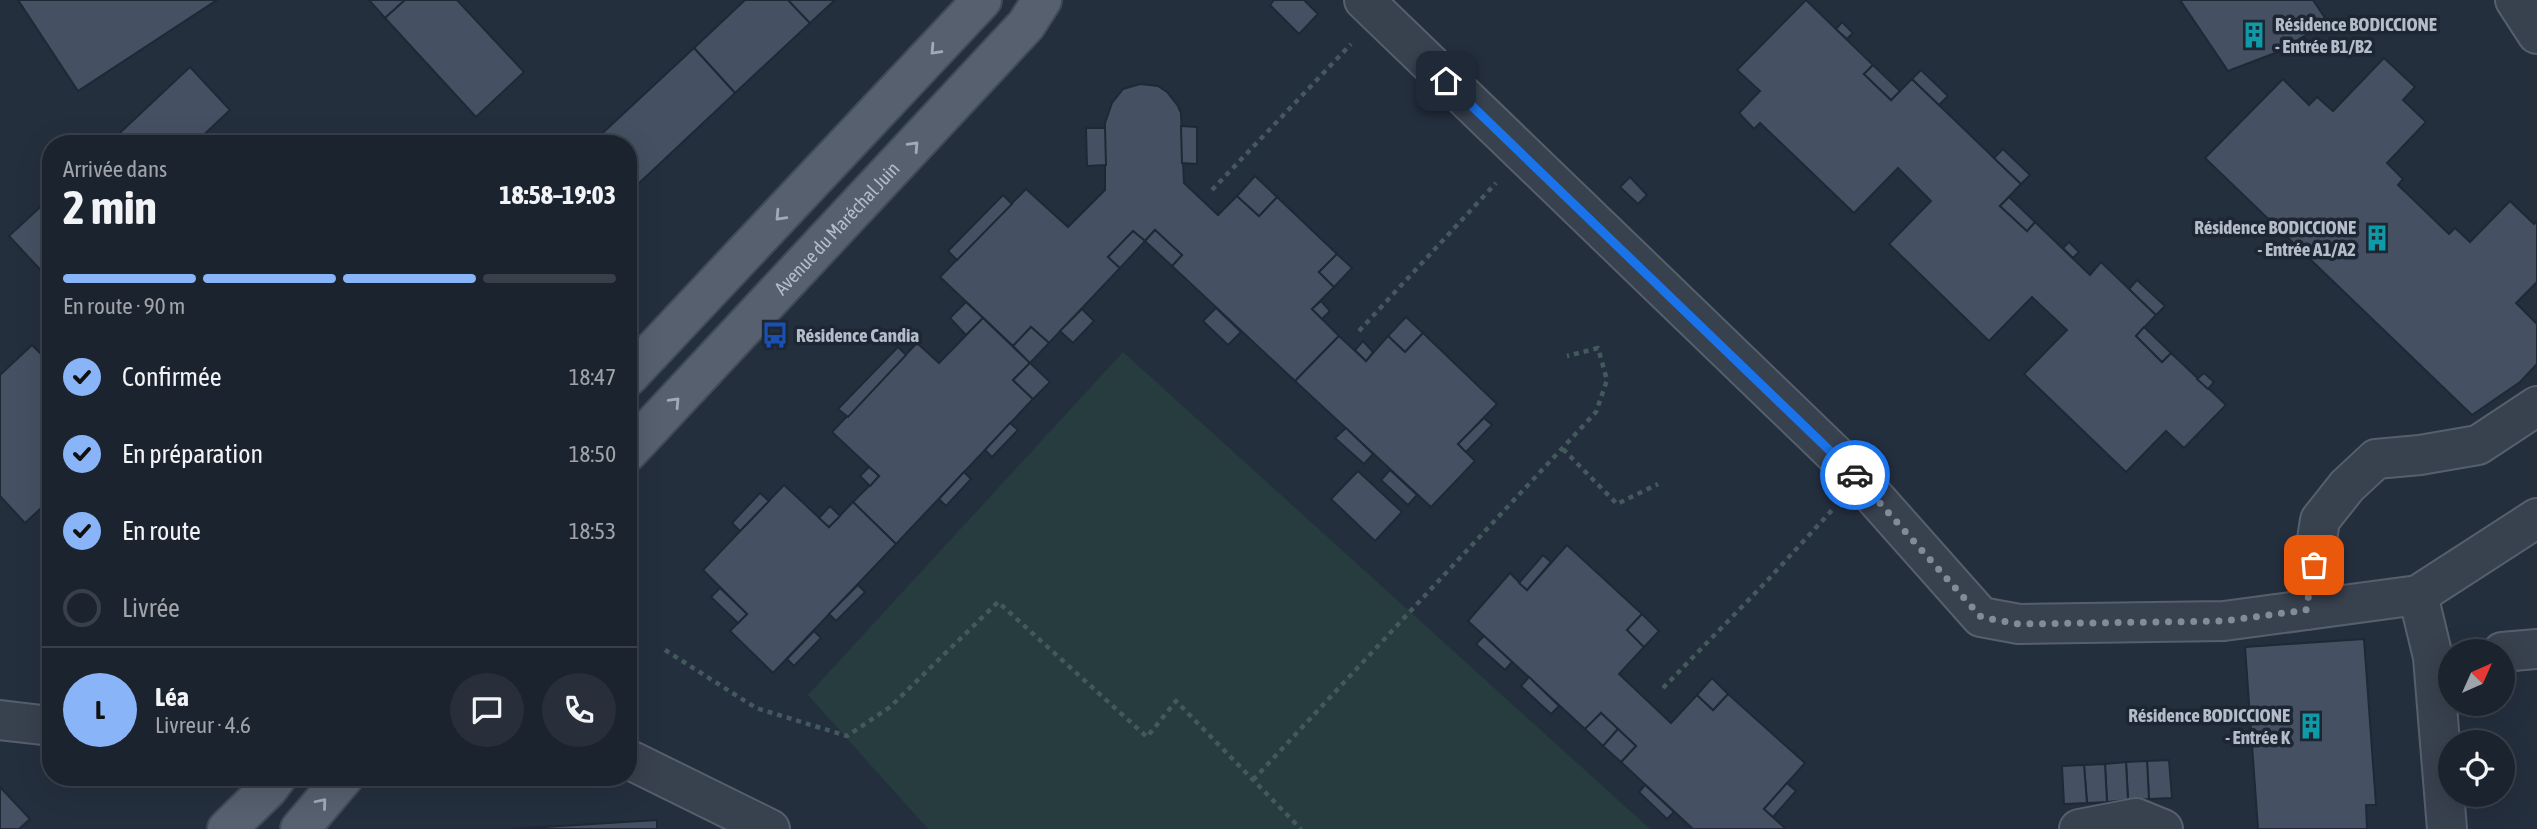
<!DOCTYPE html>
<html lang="fr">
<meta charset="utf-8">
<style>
body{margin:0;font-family:"Asap Condensed",sans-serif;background:#282f3a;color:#f1f3f6;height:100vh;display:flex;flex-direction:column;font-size:26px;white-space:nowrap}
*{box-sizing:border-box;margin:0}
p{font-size:23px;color:#a0a4aa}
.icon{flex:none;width:38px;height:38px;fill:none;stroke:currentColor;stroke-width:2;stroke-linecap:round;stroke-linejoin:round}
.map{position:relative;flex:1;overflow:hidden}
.sheet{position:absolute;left:42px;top:135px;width:595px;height:651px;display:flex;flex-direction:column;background:#1b232e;border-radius:28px;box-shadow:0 7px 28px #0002,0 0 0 2px #39404a}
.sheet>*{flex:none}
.needle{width:46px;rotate:45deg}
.buttons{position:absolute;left:2438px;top:639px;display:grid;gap:14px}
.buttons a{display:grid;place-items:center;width:77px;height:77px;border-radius:50%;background:#1b232e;box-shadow:0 7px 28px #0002,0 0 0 2px #39404a;font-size:35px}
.pin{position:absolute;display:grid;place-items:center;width:60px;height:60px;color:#fff;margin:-30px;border-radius:14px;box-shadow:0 4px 10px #0006}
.courier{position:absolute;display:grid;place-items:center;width:70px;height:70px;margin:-35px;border:5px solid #1a73e8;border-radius:50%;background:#fff;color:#222;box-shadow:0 2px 9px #0007}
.head em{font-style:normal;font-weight:700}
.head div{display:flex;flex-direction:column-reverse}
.head{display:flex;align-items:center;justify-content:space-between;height:119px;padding:0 21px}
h1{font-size:46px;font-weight:700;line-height:52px}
.bar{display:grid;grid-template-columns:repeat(4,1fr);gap:10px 7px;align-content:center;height:84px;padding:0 21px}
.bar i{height:9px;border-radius:5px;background:#39404a}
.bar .selected{background:#8ab4f8}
.bar p{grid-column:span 4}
.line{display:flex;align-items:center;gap:18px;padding:0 21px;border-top:2px solid #39404a}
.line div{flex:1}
.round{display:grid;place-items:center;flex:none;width:74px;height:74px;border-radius:37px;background:#282f3a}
ol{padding:0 21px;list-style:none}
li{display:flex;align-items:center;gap:21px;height:77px}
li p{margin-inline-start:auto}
li .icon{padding:7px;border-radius:50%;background:#8ab4f8;color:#111;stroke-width:4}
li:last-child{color:#a0a4aa}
li i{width:38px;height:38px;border:4px solid #39404a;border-radius:50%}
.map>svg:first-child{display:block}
.green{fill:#263c3f}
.building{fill:#455162;stroke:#1f2835;stroke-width:2}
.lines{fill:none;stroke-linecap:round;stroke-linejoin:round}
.minor-casing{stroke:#565f6c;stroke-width:42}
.major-casing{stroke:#414a57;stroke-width:42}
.path{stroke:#44595c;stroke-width:4.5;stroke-dasharray:5 5;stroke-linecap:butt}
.minor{stroke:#38414e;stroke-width:38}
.major{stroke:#56606e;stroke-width:38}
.oneway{stroke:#a1aab7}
.done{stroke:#828b98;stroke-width:7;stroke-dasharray:0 12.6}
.route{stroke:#1a73e8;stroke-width:9}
.labels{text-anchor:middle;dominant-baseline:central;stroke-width:7;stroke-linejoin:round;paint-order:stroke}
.poi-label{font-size:19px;font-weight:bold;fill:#b4bcc9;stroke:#1d2633;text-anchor:start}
.street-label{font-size:19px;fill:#b4bcc9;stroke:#1d2633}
</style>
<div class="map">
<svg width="2537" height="829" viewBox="0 0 2537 829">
<rect width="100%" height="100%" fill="#242f3e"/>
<polygon class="green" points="1123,352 1650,829 928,829 808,695"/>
<g class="building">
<polygon points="18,0 217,0 78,91"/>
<polygon points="369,0 405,0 385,18"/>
<polygon points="405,0 457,0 524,72 476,117 385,18"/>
<polygon points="745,0 788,0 810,23 735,93 694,48"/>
<polygon points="788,0 835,0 810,23"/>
<polygon points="1274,0 1304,0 1318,14 1299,34 1270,5"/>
<polygon points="1806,0 1873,65 1864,74 1891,100 1912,79 2021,184 2000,206 2027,231 2035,222 2090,275 2101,262 2156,315 2136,336 2162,362 2171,353 2226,405 2184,448 2166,431 2126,472 2024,374 2067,330 2032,297 1989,341 1889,244 1931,201 1898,168 1854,213 1760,123 1754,129 1739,113 1760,91 1737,70"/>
<polygon points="2180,0 2313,0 2327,21 2283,50 2228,71"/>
<polygon points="1842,22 1853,33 1847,39 1836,29"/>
<polygon points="694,48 735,93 636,186 628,177 628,144 597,144 594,141"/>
<polygon points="2384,58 2415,87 2403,100 2426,122 2387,163 2403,179 2398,185 2449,234 2455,228 2470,242 2510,201 2534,224 2537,221 2537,282 2516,303 2537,324 2537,364 2520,382 2472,415 2205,158 2283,79 2309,105 2317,97 2333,111"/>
<polygon points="1873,65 1900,91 1891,100 1864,74"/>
<polygon points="190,67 230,110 194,144 108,144"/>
<polygon points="1921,70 1948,96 1939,105 1912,79"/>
<polygon points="1140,84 1158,86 1167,92 1178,106 1181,113 1184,183 1218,215 1237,196 1259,216 1277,197 1337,254 1319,272 1334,287 1312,309 1339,336 1295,381 1172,266 1182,255 1155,230 1145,241 1133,231 1108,257 1120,268 1049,343 1031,327 1013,346 940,277 1026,189 1068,227 1105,190 1105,123 1112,103 1123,89"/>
<polygon points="1181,126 1197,127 1197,164 1182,163"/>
<polygon points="1086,128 1105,128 1106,165 1087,166"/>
<polygon points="2003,149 2030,175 2021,184 1994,158"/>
<polygon points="1255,176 1277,197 1259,216 1237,196"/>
<polygon points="1630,177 1647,195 1638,204 1620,187"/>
<polygon points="1003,195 1012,204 957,260 948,251"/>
<polygon points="51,197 51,276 48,278 9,236"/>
<polygon points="2009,197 2035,222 2027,231 2000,206"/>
<polygon points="1155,230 1182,255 1172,266 1145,241"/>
<polygon points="1133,231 1145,241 1120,268 1108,257"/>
<polygon points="2069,242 2079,252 2073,258 2063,248"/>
<polygon points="1337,254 1352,268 1334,287 1319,272"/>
<polygon points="2137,280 2165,306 2156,315 2129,289"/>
<polygon points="1321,301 1330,311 1322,319 1312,309"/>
<polygon points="966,302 983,318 966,335 950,318"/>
<polygon points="1216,308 1241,332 1228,345 1203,321"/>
<polygon points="1082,309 1094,321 1073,343 1060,331"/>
<polygon points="1406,317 1423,333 1405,352 1388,336"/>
<polygon points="983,318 1030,363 1013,380 1033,399 896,544 853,502 879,476 832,432 917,343 939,363"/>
<polygon points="1031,327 1049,343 1030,363 1013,346"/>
<polygon points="2144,327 2171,353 2162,362 2136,336"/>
<polygon points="1423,333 1497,404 1458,444 1475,461 1431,507 1295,381 1339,336 1366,361 1388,336 1405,352"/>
<polygon points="1363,341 1373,352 1366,361 1355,350"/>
<polygon points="32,345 51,364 51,499 25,523 0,496 0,375"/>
<polygon points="898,347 906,355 848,417 838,409"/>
<polygon points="1030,363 1050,382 1033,399 1013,380"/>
<polygon points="2204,373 2214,382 2208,389 2197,379"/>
<polygon points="1484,418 1492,425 1466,452 1458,444"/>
<polygon points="1010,423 1018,430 992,457 985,450"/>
<polygon points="1346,428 1373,454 1364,464 1335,438"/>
<polygon points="869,467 879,476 870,486 860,476"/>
<polygon points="1390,470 1417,495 1408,505 1381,480"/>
<polygon points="1358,471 1402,512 1375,541 1331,499"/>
<polygon points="964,472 971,479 946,506 939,499"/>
<polygon points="784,485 829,527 853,502 896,544 773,673 730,631 747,614 703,570"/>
<polygon points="760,493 769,501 740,531 732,523"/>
<polygon points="830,506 840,516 829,527 819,518"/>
<polygon points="1567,545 1642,614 1627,630 1644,647 1619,674 1671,723 1697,695 1713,710 1728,694 1805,763 1764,809 1786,829 1693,829 1621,762 1636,746 1601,713 1585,729 1468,621 1510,573 1527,590"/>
<polygon points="1543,555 1551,562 1527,590 1519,583"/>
<polygon points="858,585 865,592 836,621 829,614"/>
<polygon points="720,588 747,614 738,623 711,597"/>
<polygon points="1642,614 1659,631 1644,647 1627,630"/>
<polygon points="814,631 821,638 794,666 787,659"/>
<polygon points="1484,636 1512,662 1505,670 1476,644"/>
<polygon points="2364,639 2376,805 2366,805 2367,829 2258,829 2245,647"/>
<polygon points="1529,677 1559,706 1551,714 1521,686"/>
<polygon points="1712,678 1728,694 1713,710 1697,695"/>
<polygon points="1601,713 1618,729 1603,746 1585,729"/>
<polygon points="1618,729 1636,746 1621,762 1603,746"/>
<polygon points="2169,760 2172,798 2149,799 2147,761"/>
<polygon points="2147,761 2149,799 2128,800 2126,762"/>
<polygon points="2126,762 2128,800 2107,802 2105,764"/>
<polygon points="2105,764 2107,802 2087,803 2084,765"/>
<polygon points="2084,765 2087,803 2064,804 2062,766"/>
<polygon points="1787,783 1796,791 1773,817 1764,809"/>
<polygon points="1645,785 1674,812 1667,819 1639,792"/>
<polygon points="0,787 30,819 19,829 0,829"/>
<polygon points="657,820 657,829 512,829"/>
</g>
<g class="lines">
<g class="minor-casing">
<g id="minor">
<polyline points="1364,0 1847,466 1981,617 2019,624 2224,621 2418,595 2537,518"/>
<polyline points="2515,0 2537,34"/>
<polyline points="2418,595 2433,657 2447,829"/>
<polyline points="2306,610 2320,520 2347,486 2376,459 2420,455 2478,445 2537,406"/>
<polyline points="2502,652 2537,649"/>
<polyline points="0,720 51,726"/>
<polyline points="628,759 770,829"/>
<polyline points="2079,829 2136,818 2163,829"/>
</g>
</g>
<g class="major-casing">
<g id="major">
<polyline points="628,377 982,0"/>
<path id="s1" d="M628,452L1026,25L1042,0"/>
<polyline points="227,829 268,789 277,777"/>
<polyline points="300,829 344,777"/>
</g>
</g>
<g class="path">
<polyline points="1212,190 1351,44"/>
<polyline points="1359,331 1496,183"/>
<polyline points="1563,449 1617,504 1658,484"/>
<polyline points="665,650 756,708 847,736 890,707 998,602 1147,737 1176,701 1301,829"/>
<polyline points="1663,688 1766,582 1833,509"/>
<polyline points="1253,780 1596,412 1607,380 1598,348 1567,356"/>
</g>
<use href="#minor" class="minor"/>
<use href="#major" class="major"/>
</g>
<defs><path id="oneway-chevron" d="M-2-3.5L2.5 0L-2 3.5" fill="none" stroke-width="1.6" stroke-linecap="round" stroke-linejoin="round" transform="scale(1.75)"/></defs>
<g class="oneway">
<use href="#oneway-chevron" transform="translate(935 50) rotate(133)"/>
<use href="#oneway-chevron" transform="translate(914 146) rotate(-47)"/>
<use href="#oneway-chevron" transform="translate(780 216) rotate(133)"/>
<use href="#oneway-chevron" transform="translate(675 402) rotate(-47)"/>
<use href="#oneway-chevron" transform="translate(322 803) rotate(-50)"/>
</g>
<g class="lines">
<polyline class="done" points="1855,475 1981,617 2019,624 2224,621 2306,610 2314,565"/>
<polyline class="route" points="1446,81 1855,475"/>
</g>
<defs>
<g id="building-bare" transform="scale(2.1)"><path d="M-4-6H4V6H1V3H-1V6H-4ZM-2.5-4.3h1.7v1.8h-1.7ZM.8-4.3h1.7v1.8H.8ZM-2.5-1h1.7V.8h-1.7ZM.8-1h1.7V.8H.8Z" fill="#0f9aa8" stroke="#1d2633" stroke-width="2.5" paint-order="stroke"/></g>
<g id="bus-bare" transform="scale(2.1)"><path d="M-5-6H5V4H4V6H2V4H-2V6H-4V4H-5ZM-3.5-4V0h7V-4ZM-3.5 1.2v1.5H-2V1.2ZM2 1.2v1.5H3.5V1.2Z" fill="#1a4fb4" stroke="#1d2633" stroke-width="2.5" paint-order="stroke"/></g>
</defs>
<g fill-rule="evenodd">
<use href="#building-bare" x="2254" y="35"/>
<use href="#building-bare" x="2377" y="238"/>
<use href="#bus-bare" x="775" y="335"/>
<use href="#building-bare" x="2311" y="726"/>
</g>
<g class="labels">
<g class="poi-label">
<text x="2275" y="24">Résidence BODICCIONE<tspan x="2275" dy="22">- Entrée B1/B2</tspan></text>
<text x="2356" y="227" text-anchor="end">Résidence BODICCIONE<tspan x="2356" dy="22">- Entrée A1/A2</tspan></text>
<text x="796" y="335">Résidence Candia</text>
<text x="2290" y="715" text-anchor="end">Résidence BODICCIONE<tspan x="2290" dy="22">- Entrée K</tspan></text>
</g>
<g class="street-label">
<text stroke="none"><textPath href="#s1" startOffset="306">Avenue du Maréchal Juin</textPath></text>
</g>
</g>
</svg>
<div class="buttons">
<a><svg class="needle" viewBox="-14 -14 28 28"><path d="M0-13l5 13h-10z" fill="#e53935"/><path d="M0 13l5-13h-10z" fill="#a0a4aa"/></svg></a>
<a><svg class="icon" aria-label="locate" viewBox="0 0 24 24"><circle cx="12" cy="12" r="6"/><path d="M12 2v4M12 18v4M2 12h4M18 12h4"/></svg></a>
</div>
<div class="pin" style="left:2314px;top:565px;background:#ea580c"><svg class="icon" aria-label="bag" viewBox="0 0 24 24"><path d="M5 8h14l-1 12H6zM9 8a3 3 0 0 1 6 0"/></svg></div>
<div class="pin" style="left:1446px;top:81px;background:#1f2937"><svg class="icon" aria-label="home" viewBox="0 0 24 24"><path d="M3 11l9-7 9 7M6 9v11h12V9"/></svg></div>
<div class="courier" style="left:1855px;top:475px"><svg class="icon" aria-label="car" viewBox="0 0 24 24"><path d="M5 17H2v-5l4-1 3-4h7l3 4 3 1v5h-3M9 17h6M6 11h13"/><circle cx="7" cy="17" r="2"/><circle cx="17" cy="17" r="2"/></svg></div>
<section class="sheet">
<div class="head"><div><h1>2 min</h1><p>Arrivée dans</p></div><em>18:58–19:03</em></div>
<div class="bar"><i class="selected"></i><i class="selected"></i><i class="selected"></i><i></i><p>En route · 90 m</p></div>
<ol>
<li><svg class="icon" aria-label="check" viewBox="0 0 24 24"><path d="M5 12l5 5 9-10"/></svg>Confirmée<p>18:47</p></li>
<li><svg class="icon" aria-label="check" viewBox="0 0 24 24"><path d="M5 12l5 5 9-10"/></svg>En préparation<p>18:50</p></li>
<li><svg class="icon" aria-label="check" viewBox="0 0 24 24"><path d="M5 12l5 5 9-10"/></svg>En route<p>18:53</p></li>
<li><i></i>Livrée</li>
</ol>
<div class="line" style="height:126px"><b class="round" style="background:#8ab4f8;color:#111">L</b><div><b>Léa</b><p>Livreur · 4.6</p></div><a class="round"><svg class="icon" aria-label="chat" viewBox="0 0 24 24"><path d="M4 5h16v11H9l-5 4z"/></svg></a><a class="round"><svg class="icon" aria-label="phone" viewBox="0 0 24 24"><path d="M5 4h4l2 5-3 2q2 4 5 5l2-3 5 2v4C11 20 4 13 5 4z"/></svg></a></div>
</section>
</div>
